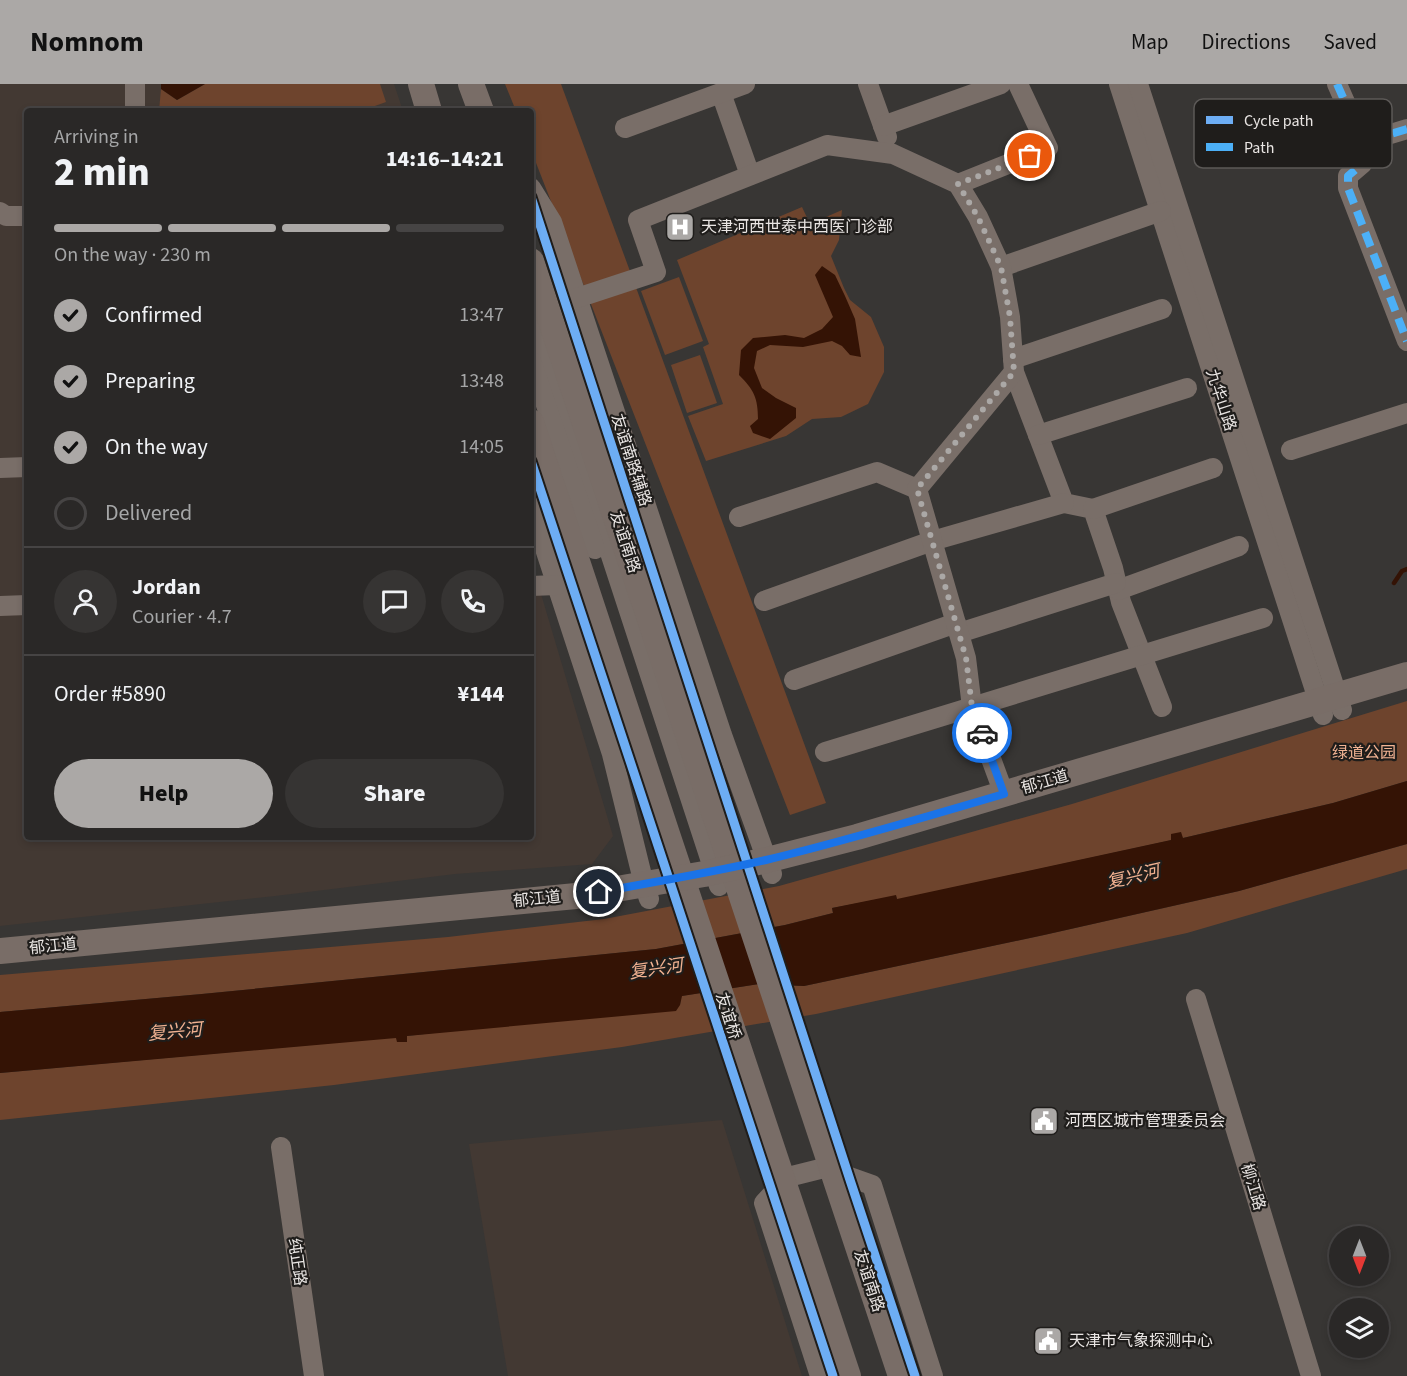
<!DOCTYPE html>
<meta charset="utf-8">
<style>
body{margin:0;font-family:"Source Sans 3","Noto Sans SC",sans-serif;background:#363433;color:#f1f3f6;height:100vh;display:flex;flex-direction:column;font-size:22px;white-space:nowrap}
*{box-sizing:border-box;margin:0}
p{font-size:20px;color:#a5a6a7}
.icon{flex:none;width:33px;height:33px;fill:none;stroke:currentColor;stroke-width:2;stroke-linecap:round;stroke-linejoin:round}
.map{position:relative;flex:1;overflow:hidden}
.panel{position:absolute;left:24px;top:24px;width:510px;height:732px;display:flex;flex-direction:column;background:#2a2827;border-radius:6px;box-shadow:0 3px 9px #0003,0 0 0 2px #464444}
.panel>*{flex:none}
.needle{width:39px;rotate:180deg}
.controls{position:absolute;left:1329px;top:1142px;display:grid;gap:12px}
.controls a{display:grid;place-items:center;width:60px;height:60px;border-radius:50%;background:#2a2827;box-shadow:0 3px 9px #0003,0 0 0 2px #464444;font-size:30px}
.pin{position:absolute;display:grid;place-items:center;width:51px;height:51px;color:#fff;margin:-26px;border:3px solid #fff;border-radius:50%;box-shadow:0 2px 6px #0007}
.courier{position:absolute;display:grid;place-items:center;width:60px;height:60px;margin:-30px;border:4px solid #1a73e8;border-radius:50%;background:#fff;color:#222;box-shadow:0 2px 8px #0007}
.head em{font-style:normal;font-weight:800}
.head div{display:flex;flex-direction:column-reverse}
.head{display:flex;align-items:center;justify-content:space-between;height:102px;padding:0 30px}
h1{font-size:39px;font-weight:800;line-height:45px}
.bar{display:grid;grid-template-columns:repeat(4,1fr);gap:9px 6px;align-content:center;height:72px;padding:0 30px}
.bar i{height:8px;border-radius:4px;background:#464444}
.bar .current{background:#aba8a6}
.bar p{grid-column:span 4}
.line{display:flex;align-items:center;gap:15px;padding:0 30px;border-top:2px solid #464444}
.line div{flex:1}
.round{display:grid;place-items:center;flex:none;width:63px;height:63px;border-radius:32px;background:#363433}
ol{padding:0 30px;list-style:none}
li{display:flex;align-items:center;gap:18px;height:66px}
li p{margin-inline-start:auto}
li .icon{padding:6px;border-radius:50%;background:#aba8a6;color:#111;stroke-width:4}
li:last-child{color:#a5a6a7}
li i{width:33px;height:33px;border:3px solid #464444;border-radius:50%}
.cta{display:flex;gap:12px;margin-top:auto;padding:12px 30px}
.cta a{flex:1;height:69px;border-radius:36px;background:#aba8a6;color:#111;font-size:24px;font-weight:800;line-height:69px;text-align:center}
.cta a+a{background:#363433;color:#f1f3f6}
header{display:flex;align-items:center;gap:36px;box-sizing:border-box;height:84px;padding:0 30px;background:#aba8a6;color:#111}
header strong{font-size:28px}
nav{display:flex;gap:33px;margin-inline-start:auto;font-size:21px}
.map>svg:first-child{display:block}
.built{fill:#433933}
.green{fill:#6e442d}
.water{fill:#341305}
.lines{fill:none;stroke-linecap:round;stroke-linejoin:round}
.stream{stroke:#341305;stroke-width:4.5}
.minor{stroke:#796e68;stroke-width:20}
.major{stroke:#796d67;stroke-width:26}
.quiet{stroke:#4cb0f7;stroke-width:8;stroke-dasharray:15 8;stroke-linecap:butt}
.cycleway-casing{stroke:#1f1d1b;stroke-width:13}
.cycleway{stroke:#6dadf4;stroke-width:9}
.done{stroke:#aba8a6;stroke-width:6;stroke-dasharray:0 10.8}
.route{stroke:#1a73e8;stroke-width:8}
.labels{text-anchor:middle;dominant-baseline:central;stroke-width:4.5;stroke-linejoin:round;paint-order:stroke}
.poi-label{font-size:16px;fill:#e9e5e3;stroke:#1f1d1b;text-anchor:start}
.street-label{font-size:16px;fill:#e9e5e3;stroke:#1f1d1b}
.park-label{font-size:16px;fill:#f2b393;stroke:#1f1d1b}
.water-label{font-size:18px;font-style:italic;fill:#f1b291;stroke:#1f1d1b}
.key{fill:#1f1d1b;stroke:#5c5957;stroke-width:1.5}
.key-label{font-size:16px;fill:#e9e5e3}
</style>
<header>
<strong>Nomnom</strong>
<nav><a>Map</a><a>Directions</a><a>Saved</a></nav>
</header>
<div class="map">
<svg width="1407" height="1292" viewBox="0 0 1407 1292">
<rect width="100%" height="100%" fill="#383634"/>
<g class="built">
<polygon points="0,0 394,0 403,27 27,27 27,753 531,753 531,510 541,510 613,752 592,780 455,790 275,812 0,842"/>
<polygon points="722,1036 802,1292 508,1292 469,1060"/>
</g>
<g class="green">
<polygon points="205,0 380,0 386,18 361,27 159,27 161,5 177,16"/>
<polygon points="505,0 561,0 826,719 790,731 531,66 531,27 516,27"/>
<polygon points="802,123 810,140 842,126 839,156 831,172 844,204 850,216 871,233 884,263 884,288 868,320 841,333 812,335 786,352 706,377 688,332 723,320 703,263 709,260 677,176"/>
<polygon points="679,193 703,257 665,271 641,207"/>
<polygon points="700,271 717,319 687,329 671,281"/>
<polygon points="1407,617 1407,697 1333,719 1183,754 1171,751 1172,756 897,816 896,812 832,824 833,829 785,841 656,865 202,910 0,928 0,891 448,853 604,835 779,802 1072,720"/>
<polygon points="1407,760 1407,785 1187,849 816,930 622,963 334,1001 0,1036 0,989 397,953 407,957 407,952 680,921 681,912 759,900 804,902 1044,851 1239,807"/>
</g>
<g class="water">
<polygon points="161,0 205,0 177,16 161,5"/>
<path d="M822,182L835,191L845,212L855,235L861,273L850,271L842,262L832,257L803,263L770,261L757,267L754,284L762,304L776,314L796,324V334L770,355L753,349L750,342L758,335C758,314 754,306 739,291L741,266L753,254L785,251L804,254L822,245L833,233L815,191Z"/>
<polygon points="1407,697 1407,760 1239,807 1044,851 804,902 759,900 682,912 680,921 676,927 407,952 407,958 397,958 396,954 0,989 0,928 202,910 656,865 785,841 833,829 832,824 896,811 897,815 1171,756 1171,750 1181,748 1183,754 1333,719"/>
</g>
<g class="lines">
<polyline class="stream" points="1394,499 1402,487 1407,485"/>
<g class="minor">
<polyline points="135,0 135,27"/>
<polyline points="868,0 887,53"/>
<polyline points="1119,0 1323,631"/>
<polyline points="1138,0 1342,626"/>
<polyline points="1337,0 1368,70"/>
<polyline points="721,9 750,91"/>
<polyline points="883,42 1001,0"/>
<polyline points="625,44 745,0"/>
<polyline points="1407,45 1384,52 1372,64 1362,80 1348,92 1348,104 1407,257"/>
<polyline points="958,100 1048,64 1018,0"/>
<polyline points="531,104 552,138 722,651 772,790"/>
<polyline points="0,128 6,132 27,132"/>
<polyline points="1001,183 1161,127"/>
<polyline points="577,214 656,188 638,136 827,61 893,70 958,100 978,133 1001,183 1010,233 1014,288 1064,419 1093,425 1113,484 1121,518 1162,623"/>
<polyline points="531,227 719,802"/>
<polyline points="1013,275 1162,225"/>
<polyline points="531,277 595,465"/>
<polyline points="1038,351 1187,304"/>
<polyline points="1291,366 1407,329"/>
<polyline points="0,384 27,383"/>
<polyline points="531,422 612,670 644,800 649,815"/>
<polyline points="1093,425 1213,384"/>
<polyline points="739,433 877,388 917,405"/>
<polyline points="531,502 557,501"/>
<polyline points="1118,506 1239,462"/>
<polyline points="764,517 932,457 1064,419"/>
<polyline points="0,522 27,521"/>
<polyline points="959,549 1116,499"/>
<polyline points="794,596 956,539"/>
<polyline points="825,668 1263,534"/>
<polyline points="1004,710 972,623 966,574 917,405 1014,288"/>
<polyline points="1196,915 1311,1292"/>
<polyline points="281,1063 314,1292"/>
<polyline points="820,1292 764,1119 788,1093 824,1084 872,1101 933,1292"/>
</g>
<g class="major">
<polyline points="421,0 429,27"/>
<polyline points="471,0 481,27"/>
<polyline points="531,177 901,1292"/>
<polyline points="531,338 667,750 848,1292"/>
<polyline points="0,867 576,812 704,790 767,776 857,753 1407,591"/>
</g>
<g class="quiet">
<polyline points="1337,0 1368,70"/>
<polyline points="1407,45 1384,52 1372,64 1362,80 1348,92 1348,104 1407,257"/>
</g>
<g class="cycleway-casing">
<g id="cycleway">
<polyline points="531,113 851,1099 915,1292"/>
<polyline points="531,377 833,1292"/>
</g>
</g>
<use href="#cycleway" class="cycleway"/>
</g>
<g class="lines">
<polyline class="done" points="982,649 972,623 966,574 917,405 1014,288 1010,233 1001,183 978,133 958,100 1030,72"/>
<path class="route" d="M599,808C655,798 710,789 766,776C846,757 925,733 1004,710L982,649"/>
</g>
<defs>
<g id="hospital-square" transform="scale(1.5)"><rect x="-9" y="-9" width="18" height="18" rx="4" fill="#aba8a6" stroke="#1f1d1b"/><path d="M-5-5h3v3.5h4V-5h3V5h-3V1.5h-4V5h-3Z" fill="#fff"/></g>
<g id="civic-square" transform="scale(1.5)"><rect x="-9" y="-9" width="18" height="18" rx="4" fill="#aba8a6" stroke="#1f1d1b"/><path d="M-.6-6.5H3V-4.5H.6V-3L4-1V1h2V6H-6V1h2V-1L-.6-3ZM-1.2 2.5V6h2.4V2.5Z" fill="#fff"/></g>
</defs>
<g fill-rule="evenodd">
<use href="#hospital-square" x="680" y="143"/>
<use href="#civic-square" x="1044" y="1037"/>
<use href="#civic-square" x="1048" y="1257"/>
</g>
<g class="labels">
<g class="poi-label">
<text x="701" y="143">天津河西世泰中西医门诊部</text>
<text x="1065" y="1037">河西区城市管理委员会</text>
<text x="1069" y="1257">天津市气象探测中心</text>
</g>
<g class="street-label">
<text transform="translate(1221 316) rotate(72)">九华山路</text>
<text transform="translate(631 376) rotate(72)">友谊南路辅路</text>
<text transform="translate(625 458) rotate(72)">友谊南路</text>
<text transform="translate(1045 698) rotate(-16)">郁江道</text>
<text transform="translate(537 815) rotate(-6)">郁江道</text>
<text transform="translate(53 862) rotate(-6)">郁江道</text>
<text transform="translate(728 932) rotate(72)">友谊桥</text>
<text transform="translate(1253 1103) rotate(73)">柳江路</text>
<text transform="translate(297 1178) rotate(82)">纯正路</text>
<text transform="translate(869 1197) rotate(72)">友谊南路</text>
</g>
<g class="park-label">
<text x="1364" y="669">绿道公园</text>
</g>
<g class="water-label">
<text transform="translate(1133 793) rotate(-13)">复兴河</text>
<text transform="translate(656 885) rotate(-8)">复兴河</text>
<text transform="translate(175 948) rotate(-5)">复兴河</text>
</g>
</g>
<rect x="1194" y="15" width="198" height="69" rx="9" class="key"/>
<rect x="1206" y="32" width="27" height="8" fill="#6dadf4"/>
<rect x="1206" y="59" width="27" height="8" fill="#4cb0f7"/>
<g class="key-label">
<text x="1244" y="42">Cycle path</text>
<text x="1244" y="69">Path</text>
</g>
</svg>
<div class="controls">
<a><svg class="needle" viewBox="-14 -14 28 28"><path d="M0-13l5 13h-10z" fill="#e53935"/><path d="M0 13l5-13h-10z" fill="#a5a6a7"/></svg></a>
<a><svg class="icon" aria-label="layers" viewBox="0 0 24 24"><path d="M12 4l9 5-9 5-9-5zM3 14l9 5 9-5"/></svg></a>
</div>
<div class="pin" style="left:1030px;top:72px;background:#ea580c"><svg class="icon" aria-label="bag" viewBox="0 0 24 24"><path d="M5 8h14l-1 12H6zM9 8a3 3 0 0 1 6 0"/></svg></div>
<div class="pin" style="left:599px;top:808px;background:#1f2937"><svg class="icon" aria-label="home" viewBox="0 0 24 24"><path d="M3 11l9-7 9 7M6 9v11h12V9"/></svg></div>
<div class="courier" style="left:982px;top:649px"><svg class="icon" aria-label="car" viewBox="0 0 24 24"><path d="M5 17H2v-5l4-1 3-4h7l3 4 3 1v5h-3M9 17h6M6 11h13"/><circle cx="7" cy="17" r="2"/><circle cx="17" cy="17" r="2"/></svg></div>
<section class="panel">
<div class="head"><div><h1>2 min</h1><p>Arriving in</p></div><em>14:16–14:21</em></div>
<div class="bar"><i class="current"></i><i class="current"></i><i class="current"></i><i></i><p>On the way · 230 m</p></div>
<ol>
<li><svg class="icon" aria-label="check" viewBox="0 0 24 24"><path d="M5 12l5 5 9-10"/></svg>Confirmed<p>13:47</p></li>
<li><svg class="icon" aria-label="check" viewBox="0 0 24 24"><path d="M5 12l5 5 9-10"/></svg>Preparing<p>13:48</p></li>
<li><svg class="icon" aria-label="check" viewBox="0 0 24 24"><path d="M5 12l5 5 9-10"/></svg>On the way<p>14:05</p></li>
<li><i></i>Delivered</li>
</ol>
<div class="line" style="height:108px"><a class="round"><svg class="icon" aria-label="person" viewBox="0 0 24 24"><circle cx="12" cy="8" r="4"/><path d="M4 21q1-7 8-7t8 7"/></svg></a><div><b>Jordan</b><p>Courier · 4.7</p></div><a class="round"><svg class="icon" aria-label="chat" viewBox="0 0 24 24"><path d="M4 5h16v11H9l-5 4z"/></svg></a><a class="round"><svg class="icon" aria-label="phone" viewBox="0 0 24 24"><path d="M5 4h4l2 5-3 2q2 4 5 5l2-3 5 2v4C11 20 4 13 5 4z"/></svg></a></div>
<div class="line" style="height:78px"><div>Order #5890</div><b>¥144</b></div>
<div class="cta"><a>Help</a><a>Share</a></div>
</section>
</div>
